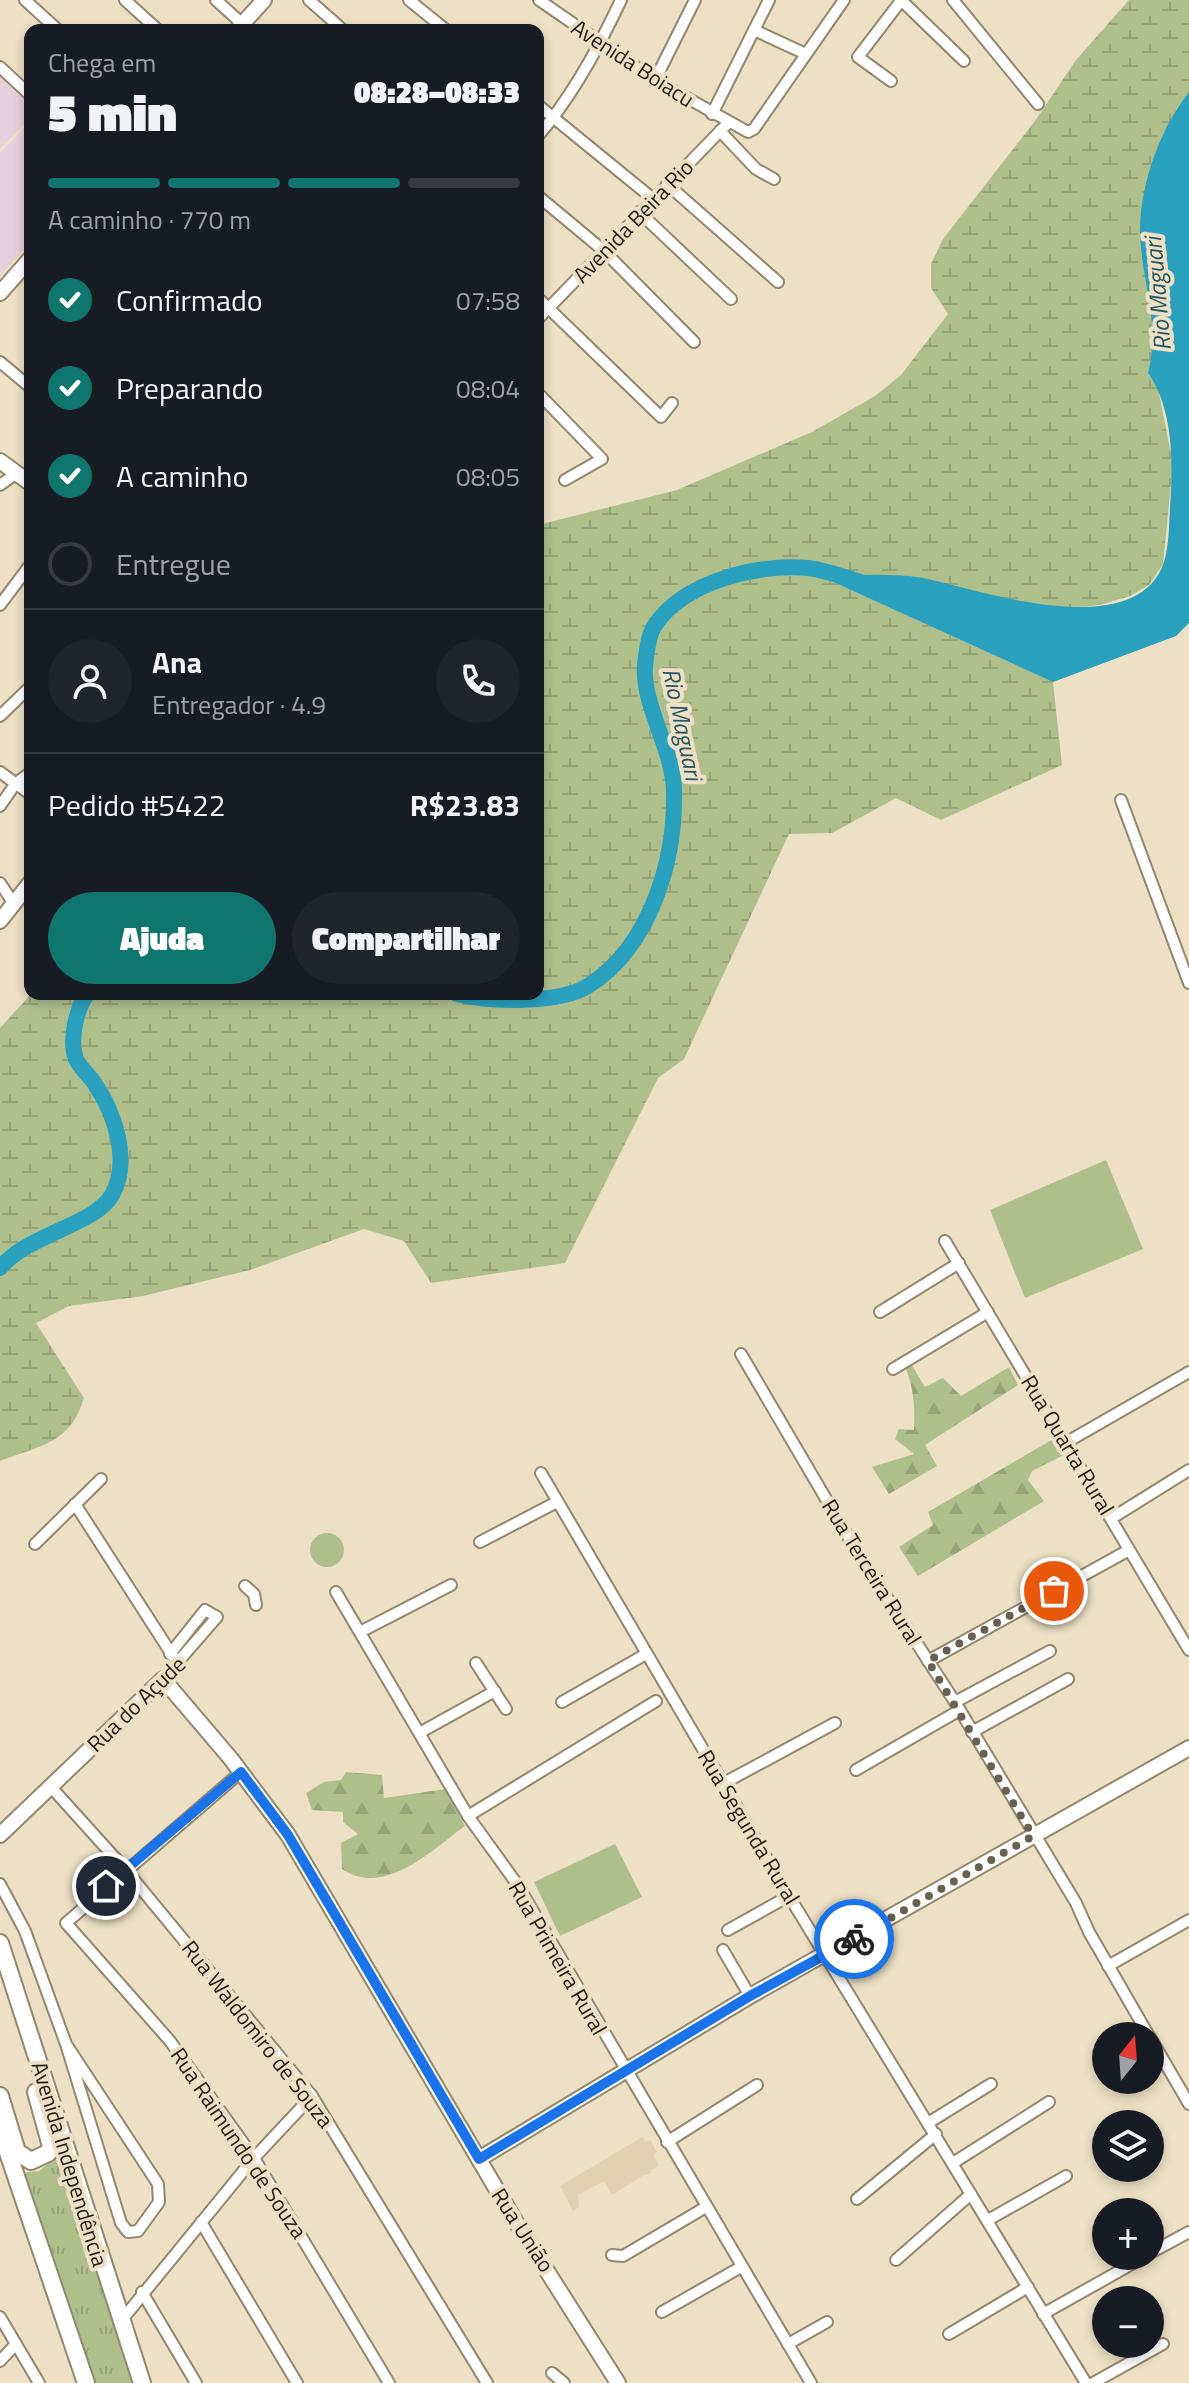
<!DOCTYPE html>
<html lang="pt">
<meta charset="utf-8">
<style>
body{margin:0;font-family:"Titillium Web",sans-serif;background:#20242c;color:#f1f3f6;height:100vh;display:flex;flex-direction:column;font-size:30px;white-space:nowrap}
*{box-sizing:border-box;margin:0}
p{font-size:26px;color:#9ea1a6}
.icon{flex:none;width:44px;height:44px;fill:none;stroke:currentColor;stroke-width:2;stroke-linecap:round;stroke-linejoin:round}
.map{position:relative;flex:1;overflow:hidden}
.side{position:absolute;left:24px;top:24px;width:520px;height:976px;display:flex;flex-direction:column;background:#171b24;border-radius:16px;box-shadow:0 4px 12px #0003}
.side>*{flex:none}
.needle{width:52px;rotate:17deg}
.controls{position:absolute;left:1092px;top:2022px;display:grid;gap:16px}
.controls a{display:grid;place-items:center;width:72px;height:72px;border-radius:50%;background:#171b24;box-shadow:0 4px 12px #0003;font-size:40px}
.pin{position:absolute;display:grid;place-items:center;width:68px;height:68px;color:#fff;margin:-34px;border:4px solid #fff;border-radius:50%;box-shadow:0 2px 8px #0007}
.courier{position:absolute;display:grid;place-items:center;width:80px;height:80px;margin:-40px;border:6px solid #1a73e8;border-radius:50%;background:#fff;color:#222;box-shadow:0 2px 10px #0007}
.head em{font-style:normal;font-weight:800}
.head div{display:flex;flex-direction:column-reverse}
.head{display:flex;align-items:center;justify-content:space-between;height:136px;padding:0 24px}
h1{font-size:52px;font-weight:800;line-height:60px}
.bar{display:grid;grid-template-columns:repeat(4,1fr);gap:12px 8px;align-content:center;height:96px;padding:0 24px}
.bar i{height:10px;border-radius:6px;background:#363941}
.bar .on{background:#0f766e}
.bar p{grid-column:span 4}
.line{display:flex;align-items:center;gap:20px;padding:0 24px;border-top:2px solid #363941}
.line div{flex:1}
.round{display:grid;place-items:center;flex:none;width:84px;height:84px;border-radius:42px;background:#20242c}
ol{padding:0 24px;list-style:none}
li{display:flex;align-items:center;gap:24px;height:88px}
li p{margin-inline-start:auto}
li .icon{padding:8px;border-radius:50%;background:#0f766e;color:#fff;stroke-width:4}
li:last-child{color:#9ea1a6}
li i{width:44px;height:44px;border:4px solid #363941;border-radius:50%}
.action{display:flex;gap:16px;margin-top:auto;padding:16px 24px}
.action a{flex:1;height:92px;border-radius:48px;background:#0f766e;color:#fff;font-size:32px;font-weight:800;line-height:92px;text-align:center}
.action a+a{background:#20242c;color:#f1f3f6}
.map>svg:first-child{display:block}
.built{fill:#e3d2b1}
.education{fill:#e6d0dd}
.grass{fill:url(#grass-tufts)}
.forest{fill:url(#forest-firs)}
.wetland{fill:url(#wetland-marsh)}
.green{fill:#afbf8c}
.water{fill:#2aa0bf}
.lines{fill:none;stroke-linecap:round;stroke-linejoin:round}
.river{stroke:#2aa0bf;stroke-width:16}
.street-casing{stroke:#93876d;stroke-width:14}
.secondary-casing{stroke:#93876d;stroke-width:18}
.primary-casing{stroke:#93876d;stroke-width:20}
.street{stroke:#fff;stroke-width:10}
.secondary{stroke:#fff;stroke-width:14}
.primary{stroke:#fff;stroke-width:16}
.done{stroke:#686150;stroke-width:8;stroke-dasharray:0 14.4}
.route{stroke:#1a73e8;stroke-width:10}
.labels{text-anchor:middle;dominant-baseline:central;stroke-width:8;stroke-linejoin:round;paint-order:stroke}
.street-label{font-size:22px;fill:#211c12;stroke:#ede0c4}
.water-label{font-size:24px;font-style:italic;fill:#265563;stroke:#ede0c4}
</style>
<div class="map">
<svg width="1189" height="2383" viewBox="0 0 1189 2383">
<defs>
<pattern id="grass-tufts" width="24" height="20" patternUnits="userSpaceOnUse" patternTransform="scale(2)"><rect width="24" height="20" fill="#afbf8c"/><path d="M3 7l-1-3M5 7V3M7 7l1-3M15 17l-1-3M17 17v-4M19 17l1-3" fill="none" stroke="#96a478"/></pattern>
<pattern id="forest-firs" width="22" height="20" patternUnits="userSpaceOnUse" patternTransform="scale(2)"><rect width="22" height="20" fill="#afbf8c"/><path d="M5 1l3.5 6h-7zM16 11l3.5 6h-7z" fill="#96a478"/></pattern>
<pattern id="wetland-marsh" width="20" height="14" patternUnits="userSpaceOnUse" patternTransform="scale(2)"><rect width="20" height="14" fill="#afbf8c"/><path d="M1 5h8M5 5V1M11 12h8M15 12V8" fill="none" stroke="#96a478"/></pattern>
</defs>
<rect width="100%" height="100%" fill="#ede0c4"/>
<polygon class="built" points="642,2137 646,2142 650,2140 657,2152 653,2155 659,2165 650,2171 652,2173 644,2175 612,2195 604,2181 578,2195 579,2207 573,2211 560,2186"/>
<g class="education">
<polygon points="0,75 30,103 30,118 0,149"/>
<polygon points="30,122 30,242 0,276 0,153"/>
</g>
<polygon class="grass" points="58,2156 133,2383 89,2383 18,2173 39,2171"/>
<g class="forest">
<path d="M911,1364L925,1387L943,1378L961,1396L1009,1367L1018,1385L925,1445L937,1466L889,1494L872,1467L914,1454L895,1439L899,1429L914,1430C915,1409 914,1389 906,1369Z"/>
<polygon points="1055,1438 1064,1455 1032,1471 1028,1480 1044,1501 918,1576 899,1547 933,1525 928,1512"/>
<path d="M346,1772L382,1775L384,1798L446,1789L465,1826C432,1850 384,1898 342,1869L341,1843L358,1834L343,1822V1812L312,1810L306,1793L324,1782L341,1780Z"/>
</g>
<path class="wetland" d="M1129,0H1189V92L1177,108L1160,147L1140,232L1154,318L1153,351L1148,373L1158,388L1173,464L1163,564L1149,585L1130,596L1100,605L1060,609L999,598L821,576L1053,682L1062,765L941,820L896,798L832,833L789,834L684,1059L658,1078L565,1263L431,1283L404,1241L364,1229L250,1270L143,1296L69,1306L36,1323L84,1398C70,1444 41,1445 0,1461V1028L31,994H538V525L677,490L812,432L875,396L901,375L948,314L931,288V264L943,239L1035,121L1076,60Z"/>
<g class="green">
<polygon points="1106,1160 1143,1249 1025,1298 990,1210"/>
<circle cx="327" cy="1550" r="17"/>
<polygon points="615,1844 642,1897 560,1936 534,1882"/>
</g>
<path class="water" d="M1189,92V623L1176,636L1053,682L818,575C854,576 893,572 928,579C982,591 1137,644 1164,562C1169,546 1169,525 1170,508C1173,464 1174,410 1148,373C1161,320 1141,282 1140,231C1140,185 1160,128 1189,92Z"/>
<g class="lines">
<g class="river">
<path d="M457,994C490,1002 559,1004 588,986C651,946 676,859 674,789C672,748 642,704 645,666C646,655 649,633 655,625C685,581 757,564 808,568C825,570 844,577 860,582"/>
<path d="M0,1268C28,1234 95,1225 112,1195C131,1161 115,1114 95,1084C90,1076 80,1068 76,1059C69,1041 76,1010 87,994"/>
</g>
<g class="street-casing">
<g id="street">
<polyline points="25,0 58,30"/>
<polyline points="125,0 158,30"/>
<polyline points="216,0 249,30"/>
<polyline points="309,0 343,30"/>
<polyline points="409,0 446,30"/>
<polyline points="539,0 655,80 748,132 754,129 844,0"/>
<polyline points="901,0 964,61"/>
<polyline points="953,0 1038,104"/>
<polyline points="754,30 806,54"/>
<polyline points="0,67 30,95"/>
<polyline points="655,80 695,0"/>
<polyline points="891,81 858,57 900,2"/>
<polyline points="538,105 652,198"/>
<polyline points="712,114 769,0"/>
<polyline points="720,131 756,169 774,179"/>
<path d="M538,136C572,97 599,47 621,0"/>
<polyline points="667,184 778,282"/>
<polyline points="538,196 604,251 694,342"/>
<polyline points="639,212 731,299"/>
<polyline points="538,298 661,417 672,403"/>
<polyline points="538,319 728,123"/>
<polyline points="0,362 30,387"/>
<polyline points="538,393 602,459 565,480"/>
<polyline points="0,485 17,473"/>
<polyline points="0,605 30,565"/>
<polyline points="0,716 30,687"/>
<polyline points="0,772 30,794"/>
<polyline points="1121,800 1189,983"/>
<polyline points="0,806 16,783 30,773"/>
<polyline points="0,883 14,904"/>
<polyline points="945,1241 1189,1650"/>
<polyline points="880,1312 959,1263"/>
<polyline points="741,1354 856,1550 955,1702 1076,1903 1089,1932 1149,2036"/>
<polyline points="893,1369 988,1312"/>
<polyline points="1067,1442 1189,1372"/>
<polyline points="541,1473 789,1896 1086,2383"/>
<polyline points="75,1504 178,1664"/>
<polyline points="1112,1518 1189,1470"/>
<polyline points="480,1542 557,1502"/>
<polyline points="35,1544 101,1479"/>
<polyline points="245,1586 254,1594 256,1605"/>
<polyline points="336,1592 468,1816 517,1884 811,2383"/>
<polyline points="360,1632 451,1585"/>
<polyline points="928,1661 1129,1550"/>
<polyline points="476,1663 506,1709"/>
<polyline points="163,1679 217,1617 205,1610 170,1654"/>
<polyline points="562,1702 646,1654"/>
<polyline points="955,1702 1050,1651"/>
<polyline points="421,1732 495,1691"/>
<polyline points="972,1732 1068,1679"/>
<polyline points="856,1770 960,1710"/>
<polyline points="241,1772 66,1923 170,2041 254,2158 389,2383"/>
<polyline points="724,1783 835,1723"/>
<polyline points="51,1787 125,1869 312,2096 487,2383"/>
<polyline points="468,1816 656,1701"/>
<polyline points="0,1884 25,1931 66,2044 121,2223 128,2232 138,2231 159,2202 158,2184 66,2044"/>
<polyline points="728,1930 789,1896"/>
<polyline points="723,1950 750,1996"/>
<polyline points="1108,1966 1189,1920"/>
<polyline points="1150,2037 1189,2104"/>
<polyline points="928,2123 991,2084"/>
<polyline points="667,2142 757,2085"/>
<polyline points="953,2163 1049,2102"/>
<polyline points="857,2199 936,2134"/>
<polyline points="988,2220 1066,2176"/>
<polyline points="201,2222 297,2383"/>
<polyline points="1150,2253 1189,2232"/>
<polyline points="612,2255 623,2256 706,2207"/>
<polyline points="896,2260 971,2194"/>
<polyline points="142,2292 196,2383"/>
<polyline points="662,2312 741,2267"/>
<polyline points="1043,2314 1146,2256"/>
<polyline points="0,2317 39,2383"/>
<polyline points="121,2321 254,2158 312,2096"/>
<polyline points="949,2334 1028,2287"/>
<polyline points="788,2344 827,2322"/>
<polyline points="0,2361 16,2344"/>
<polyline points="552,2373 564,2383"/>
<polyline points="1093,2383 1163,2344"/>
</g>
</g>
<g class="secondary-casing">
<g id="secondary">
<polyline points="237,30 264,0"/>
<polyline points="0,293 30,259"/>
<polyline points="0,461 30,483"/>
<polyline points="0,921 30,883"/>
<polyline points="0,1835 163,1679 231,1759 288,1835 514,2219 618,2383"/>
<polyline points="479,2159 750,1996 1189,1748"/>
</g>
</g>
<g class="primary-casing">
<g id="primary">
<polyline points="0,1943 142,2383"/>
<polyline points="0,2096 17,2152 31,2161 48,2153 51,2146 36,2092"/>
<polyline points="0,2129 86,2383"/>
</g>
</g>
<use href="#street" class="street"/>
<use href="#secondary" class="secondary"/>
<use href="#primary" class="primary"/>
</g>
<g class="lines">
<polyline class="done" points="854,1939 1033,1836 928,1661 1054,1591"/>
<polyline class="route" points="106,1886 241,1772 288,1835 479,2159 750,1996 854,1939"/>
</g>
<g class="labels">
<g class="street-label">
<text transform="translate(633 63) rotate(33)">Avenida Boiacu</text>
<text transform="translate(633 221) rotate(-46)">Avenida Beira Rio</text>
<text transform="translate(1068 1445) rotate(59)">Rua Quarta Rural</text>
<text transform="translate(872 1572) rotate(58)">Rua Terceira Rural</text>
<text transform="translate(136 1704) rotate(-44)">Rua do Açude</text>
<text transform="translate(749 1827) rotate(59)">Rua Segunda Rural</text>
<text transform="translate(558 1958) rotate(60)">Rua Primeira Rural</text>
<text transform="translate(258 2034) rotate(52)">Rua Waldomiro de Souza</text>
<text transform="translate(239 2143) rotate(56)">Rua Raimundo de Souza</text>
<text transform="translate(70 2164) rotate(73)">Avenida Independência</text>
<text transform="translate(523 2230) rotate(57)">Rua União</text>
</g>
<g class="water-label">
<text transform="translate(1157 294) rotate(-95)">Rio Maguari</text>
<text transform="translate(683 724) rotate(78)">Rio Maguari</text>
</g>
</g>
</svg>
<div class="controls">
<a><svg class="needle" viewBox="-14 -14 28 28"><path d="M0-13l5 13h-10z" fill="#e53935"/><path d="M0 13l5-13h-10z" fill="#9ea1a6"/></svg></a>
<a><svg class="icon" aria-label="layers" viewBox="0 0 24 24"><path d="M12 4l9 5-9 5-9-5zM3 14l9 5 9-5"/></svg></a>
<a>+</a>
<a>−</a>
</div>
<div class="pin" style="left:1054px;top:1591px;background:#ea580c"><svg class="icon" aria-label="bag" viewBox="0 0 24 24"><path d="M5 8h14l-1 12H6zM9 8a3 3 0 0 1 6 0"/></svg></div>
<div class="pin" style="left:106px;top:1886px;background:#1f2937"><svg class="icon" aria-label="home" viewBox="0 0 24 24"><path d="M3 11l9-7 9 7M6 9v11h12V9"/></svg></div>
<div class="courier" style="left:854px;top:1939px"><svg class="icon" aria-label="bike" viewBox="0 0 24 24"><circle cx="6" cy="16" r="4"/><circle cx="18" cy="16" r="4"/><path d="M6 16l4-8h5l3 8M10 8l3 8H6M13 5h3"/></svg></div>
<section class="side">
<div class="head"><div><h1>5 min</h1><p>Chega em</p></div><em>08:28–08:33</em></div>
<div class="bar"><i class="on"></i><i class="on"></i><i class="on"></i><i></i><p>A caminho · 770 m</p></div>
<ol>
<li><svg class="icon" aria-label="check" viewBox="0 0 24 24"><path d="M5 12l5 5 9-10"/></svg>Confirmado<p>07:58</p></li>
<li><svg class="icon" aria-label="check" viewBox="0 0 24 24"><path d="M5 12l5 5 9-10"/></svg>Preparando<p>08:04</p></li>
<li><svg class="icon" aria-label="check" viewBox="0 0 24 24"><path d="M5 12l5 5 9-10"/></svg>A caminho<p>08:05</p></li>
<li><i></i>Entregue</li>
</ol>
<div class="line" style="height:144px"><a class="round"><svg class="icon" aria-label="person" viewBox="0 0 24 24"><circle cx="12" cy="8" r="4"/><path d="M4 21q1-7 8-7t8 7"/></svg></a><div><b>Ana</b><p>Entregador · 4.9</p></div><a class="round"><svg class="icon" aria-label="phone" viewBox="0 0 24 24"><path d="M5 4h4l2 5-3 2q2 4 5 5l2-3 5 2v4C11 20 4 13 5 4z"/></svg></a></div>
<div class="line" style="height:104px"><div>Pedido #5422</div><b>R$23.83</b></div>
<div class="action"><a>Ajuda</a><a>Compartilhar</a></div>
</section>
</div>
